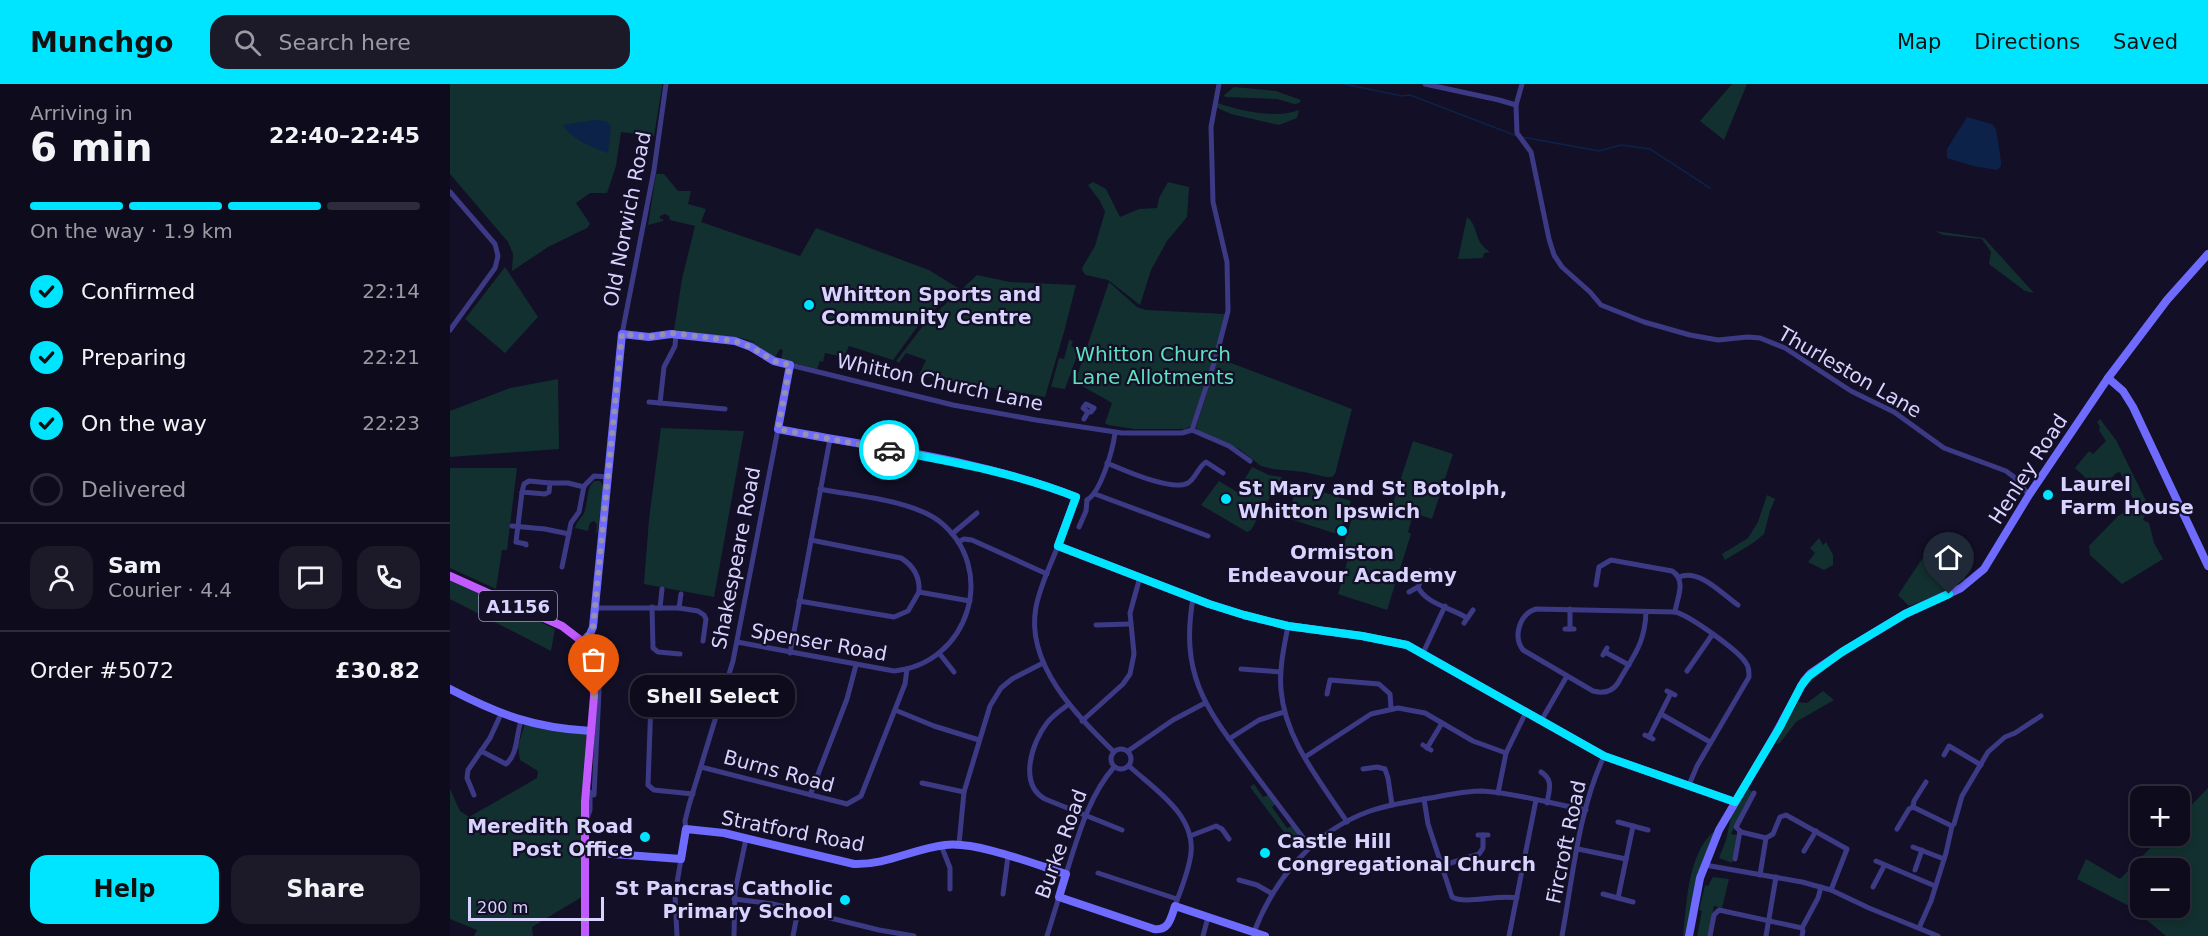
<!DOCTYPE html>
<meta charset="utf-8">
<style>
body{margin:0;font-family:"DejaVu Sans",sans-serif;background:#1c1929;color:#f1f3f6;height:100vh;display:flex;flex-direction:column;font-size:22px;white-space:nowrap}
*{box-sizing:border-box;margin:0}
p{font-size:20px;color:#9b9ba3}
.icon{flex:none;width:33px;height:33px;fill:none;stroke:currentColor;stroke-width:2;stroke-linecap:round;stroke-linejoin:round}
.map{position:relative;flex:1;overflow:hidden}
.sheet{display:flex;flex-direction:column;background:#0e0b1c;width:450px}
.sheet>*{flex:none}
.tools{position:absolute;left:1680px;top:702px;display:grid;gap:12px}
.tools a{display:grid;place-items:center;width:60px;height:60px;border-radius:12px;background:#0e0b1c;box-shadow:0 3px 9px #0003,0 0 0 2px #2e2b3b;font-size:30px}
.scale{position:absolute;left:18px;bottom:15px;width:136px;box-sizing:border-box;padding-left:6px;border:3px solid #d9d4ff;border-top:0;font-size:16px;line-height:21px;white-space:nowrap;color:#d9d4ff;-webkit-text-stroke:4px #130f26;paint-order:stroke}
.pin{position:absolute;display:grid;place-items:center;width:51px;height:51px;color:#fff;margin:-62px -26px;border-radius:50% 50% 50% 0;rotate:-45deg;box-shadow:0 0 6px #0007}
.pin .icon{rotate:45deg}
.courier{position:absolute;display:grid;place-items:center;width:60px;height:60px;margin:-30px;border:4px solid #00e5ff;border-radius:50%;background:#fff;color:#222;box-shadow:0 2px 8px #0007}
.bubble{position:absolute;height:42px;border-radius:18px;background:#0e0b1c;box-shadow:0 3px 9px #0003,0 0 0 2px #2e2b3b;font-size:20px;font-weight:700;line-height:42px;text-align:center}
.overview em{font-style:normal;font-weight:700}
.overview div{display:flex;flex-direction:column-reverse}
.overview{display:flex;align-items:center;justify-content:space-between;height:102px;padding:0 30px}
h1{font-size:39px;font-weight:700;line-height:45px}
.bar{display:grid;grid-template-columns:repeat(4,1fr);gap:9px 6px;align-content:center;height:72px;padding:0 30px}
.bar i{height:8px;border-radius:4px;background:#2e2b3b}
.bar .selected{background:#00e5ff}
.bar p{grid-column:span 4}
.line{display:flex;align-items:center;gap:15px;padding:0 30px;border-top:2px solid #2e2b3b}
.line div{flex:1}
.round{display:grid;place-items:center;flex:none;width:63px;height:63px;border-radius:18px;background:#1c1929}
ol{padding:0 30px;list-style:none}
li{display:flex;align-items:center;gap:18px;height:66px}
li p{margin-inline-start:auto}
li .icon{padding:6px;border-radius:50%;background:#00e5ff;color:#111;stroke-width:4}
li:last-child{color:#9b9ba3}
li i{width:33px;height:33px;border:3px solid #2e2b3b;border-radius:50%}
.action{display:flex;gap:12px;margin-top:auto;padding:12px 30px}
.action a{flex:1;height:69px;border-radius:18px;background:#00e5ff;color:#111;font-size:24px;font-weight:700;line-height:69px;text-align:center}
.action a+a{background:#1c1929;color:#f1f3f6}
header{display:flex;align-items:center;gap:36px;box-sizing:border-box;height:84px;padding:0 30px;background:#00e5ff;color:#111}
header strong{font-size:28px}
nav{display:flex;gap:33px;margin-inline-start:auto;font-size:21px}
.search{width:420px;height:54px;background:#1c1929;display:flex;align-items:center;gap:15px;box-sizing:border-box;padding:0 21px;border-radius:18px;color:#9b9ba3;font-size:22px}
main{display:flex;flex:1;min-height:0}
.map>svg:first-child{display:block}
.green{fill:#12302f;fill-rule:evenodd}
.water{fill:#0c2248}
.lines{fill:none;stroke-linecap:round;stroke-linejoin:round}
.stream{stroke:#0c2248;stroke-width:1.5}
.street{stroke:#3d3a85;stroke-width:5}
.secondary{stroke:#6f6bff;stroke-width:8}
.primary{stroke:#c25bff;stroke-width:8}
.done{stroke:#948fb3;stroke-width:6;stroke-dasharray:0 10.8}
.route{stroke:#00e5ff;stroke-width:8}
.poi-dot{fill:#00e5ff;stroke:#130f26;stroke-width:2}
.labels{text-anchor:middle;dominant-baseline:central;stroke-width:4.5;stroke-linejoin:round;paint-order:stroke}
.shield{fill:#130f26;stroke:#9e99be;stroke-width:1.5}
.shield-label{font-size:18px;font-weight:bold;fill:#d9d4ff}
.street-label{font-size:20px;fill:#d9d4ff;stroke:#130f26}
.poi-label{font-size:20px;font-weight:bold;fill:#d9d4ff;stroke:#130f26;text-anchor:start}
.park-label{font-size:20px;fill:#5fe0c0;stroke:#130f26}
</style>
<header>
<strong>Munchgo</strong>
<div class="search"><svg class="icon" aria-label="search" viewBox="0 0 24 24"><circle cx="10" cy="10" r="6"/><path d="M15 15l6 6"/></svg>Search here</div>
<nav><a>Map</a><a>Directions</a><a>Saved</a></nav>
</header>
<main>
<section class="sheet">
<div class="overview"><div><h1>6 min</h1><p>Arriving in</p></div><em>22:40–22:45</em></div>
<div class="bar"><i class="selected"></i><i class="selected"></i><i class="selected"></i><i></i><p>On the way · 1.9 km</p></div>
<ol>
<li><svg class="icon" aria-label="check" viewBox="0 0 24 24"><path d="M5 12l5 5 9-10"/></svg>Confirmed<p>22:14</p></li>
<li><svg class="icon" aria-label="check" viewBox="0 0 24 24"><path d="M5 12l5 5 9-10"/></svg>Preparing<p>22:21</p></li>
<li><svg class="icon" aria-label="check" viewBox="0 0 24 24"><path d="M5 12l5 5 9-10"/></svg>On the way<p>22:23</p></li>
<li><i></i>Delivered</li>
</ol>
<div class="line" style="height:108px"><a class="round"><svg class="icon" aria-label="person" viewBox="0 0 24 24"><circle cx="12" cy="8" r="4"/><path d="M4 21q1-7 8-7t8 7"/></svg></a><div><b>Sam</b><p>Courier · 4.4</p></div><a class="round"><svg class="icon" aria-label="chat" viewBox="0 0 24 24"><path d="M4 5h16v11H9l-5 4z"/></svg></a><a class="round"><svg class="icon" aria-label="phone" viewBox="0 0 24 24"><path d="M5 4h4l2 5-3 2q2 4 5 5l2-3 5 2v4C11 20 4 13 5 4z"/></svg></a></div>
<div class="line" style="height:78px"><div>Order #5072</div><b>£30.82</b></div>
<div class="action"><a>Help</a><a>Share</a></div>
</section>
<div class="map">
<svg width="1758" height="852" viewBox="0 0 1758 852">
<rect width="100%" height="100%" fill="#130f26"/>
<g class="green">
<polygon points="0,0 212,0 212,3 204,52 171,48 166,82 157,109 140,109 126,119 140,140 137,144 98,163 62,187 63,170 58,158 0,90"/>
<polygon points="1282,0 1297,0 1274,56 1250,37"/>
<polygon points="784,3 826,7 851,16 849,19 844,20 827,15 775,13 774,11"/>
<path d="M768,19C789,27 828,35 849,26L847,34L829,41L781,30L765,23Z"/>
<polygon points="206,90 214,90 228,107 241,107 238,120 256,125 251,138 350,172 366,144 479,186 508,204 507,207 473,235 443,276 399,262 394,273 375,269 373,278 370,277 367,285 331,276 333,266 330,265 324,275 288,256 305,258 291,254 224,246 232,195 245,142 220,136 219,132 215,130 210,132 210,135 213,135 213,137 198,141"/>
<polygon points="643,98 656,105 670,133 689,125 707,124 709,114 718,98 739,103 737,133 717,157 701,186 690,221 658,196 636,191 633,188 632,184 645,162 655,128 650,117 638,101"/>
<path d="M1017,133C1030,143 1022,156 1040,168L1034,169L1033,174L1008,175Z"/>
<polygon points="1485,147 1534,154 1584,209 1575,207 1539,180 1541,168 1532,155 1493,151"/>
<polygon points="55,183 88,233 55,269 15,235"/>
<polygon points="527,191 560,198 626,201 614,248 595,313 469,291 476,276 456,269 449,279 446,277 476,238"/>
<polygon points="659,198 687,223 696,226 775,230 764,274 741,342 735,345 684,345 658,341 655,339 662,319 625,298"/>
<polygon points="619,256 623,257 621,262 629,266 615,305 601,303 609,274 614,275"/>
<polygon points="768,274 902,325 885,390 882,393 876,393 854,388 823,385 811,382 789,365 748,347 746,343"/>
<polygon points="108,295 109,365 0,373 0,327 60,304"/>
<polygon points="1650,335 1666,356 1696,417 1697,426 1693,436 1699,439 1704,459 1713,475 1672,500 1640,471 1639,462 1668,432 1686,421 1670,388 1666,389 1650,407 1625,384 1639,367 1643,370 1656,357 1649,346 1650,343 1647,338"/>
<polygon points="211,344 294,347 264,513 194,500 199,435"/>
<polygon points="963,357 1003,370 982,435 942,422"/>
<polygon points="802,383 819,391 832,393 801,446 797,448 751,421 769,397 787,408"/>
<polygon points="0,384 67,384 57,466 52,466 46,505 0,484"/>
<path d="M144,397H150L154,403L147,450L146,449L147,440L144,437L140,439L138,447L125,444C127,438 129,436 133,431C139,420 135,406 144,397Z"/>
<polygon points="848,400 901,417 890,451 837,434"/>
<polygon points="1317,411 1325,415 1320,427 1314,450 1303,459 1275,476 1272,470 1298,454 1308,438"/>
<polygon points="919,423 925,425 929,423 962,434 958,448 961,450 937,526 888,510 898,475 893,466 893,462 905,425 914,427"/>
<polygon points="1369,454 1373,461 1376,458 1383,471 1383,481 1374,486 1358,478 1365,469 1360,464"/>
<polygon points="1479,472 1484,473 1506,485 1516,495 1482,514 1459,522 1448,511 1472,475"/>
<polygon points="0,496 44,515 105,545 101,567 0,515"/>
<polygon points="1373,607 1384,616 1346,638 1330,659 1326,660 1348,618 1357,619"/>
<polygon points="75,639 141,647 135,811 82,843 83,852 24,852 27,846 0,835 0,705 10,727 19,733 87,694 88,687 70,676 68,663"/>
<polygon points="804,700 813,713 819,711 826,720 822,723 837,744 842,742 851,754 843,760 800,703"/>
<polygon points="1298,704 1302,708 1281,750 1287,751 1282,779 1269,774 1276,756 1281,733"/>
<path d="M1758,704V852H1716L1681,823L1627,795L1636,775L1670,795L1712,752H1730V733ZM1690,784H1730V824H1690Z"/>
<path d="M1263,748L1264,749L1245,799L1237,852H1233C1237,819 1237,773 1263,748Z"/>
<polygon points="1263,793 1279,795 1272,824 1264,822 1258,852 1247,852 1252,827 1249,826 1255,801 1258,802"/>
</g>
<g class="water">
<polygon points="1517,33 1542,40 1546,45 1551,77 1551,82 1547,86 1523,82 1497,74 1497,65"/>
<path d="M144,36L156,37L161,42L158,69C143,64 121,55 113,41Z"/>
</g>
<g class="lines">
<g class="stream">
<polyline points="894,0 952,12 960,11 1067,52"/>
<polyline points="1072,53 1149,67 1171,61 1200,65 1260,104"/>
</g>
<g class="street">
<polyline points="975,0 1049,16 1066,21 1067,49 1081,68 1099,155 1104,171 1112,183 1140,208 1151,221 1194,238 1240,251 1268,256 1298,253 1310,254 1335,264 1401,307 1444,328 1494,364 1556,387 1564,393 1579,411"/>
<polyline points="1066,21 1072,0"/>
<polyline points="0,108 45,160 48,172 45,184 0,246"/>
<polyline points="172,250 204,86 216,0"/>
<polyline points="340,281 503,321 586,336 672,349 732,349 742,346 779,362 800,377"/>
<polyline points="199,318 275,325"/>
<polyline points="210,319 214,283 225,262 226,250"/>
<polyline points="634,335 638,328 641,328 644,324 636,320 633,324 638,328"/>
<polyline points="742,346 766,273 778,227 777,178 763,118 761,43 769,0"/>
<path d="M657,379C674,386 722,408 738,399C746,394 748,383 756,378L773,389"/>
<polygon points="79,397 100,399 99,408 95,410 72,408 74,400"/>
<polyline points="100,399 118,399 134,403"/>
<polyline points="72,408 66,458 76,460 76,461"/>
<polyline points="645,410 758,452"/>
<path d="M637,416C651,408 663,365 665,349"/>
<polyline points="62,442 95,445 119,450"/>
<polyline points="629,443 636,427 637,416"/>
<polyline points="502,450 527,429"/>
<path d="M361,456L451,474C464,482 470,493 469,508"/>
<polyline points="508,458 514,455 522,456 597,490"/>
<path d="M608,462C600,482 590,502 586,523C575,580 627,632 664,668"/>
<polyline points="112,483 121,439 129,428 134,402 144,392 159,393"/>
<path d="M1229,493C1249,484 1272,510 1288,521"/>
<path d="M1146,501L1149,483L1161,476L1222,487C1237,496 1227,514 1225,528"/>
<path d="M968,503C976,520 1002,524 1017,534"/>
<polyline points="959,508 968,503 973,492 980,487"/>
<path d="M743,514C730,591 755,623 799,682C819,709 840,736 860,763"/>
<polyline points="349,517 444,533 458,527 469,508 520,517"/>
<polyline points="202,523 203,564 208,568 230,570"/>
<polyline points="144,524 229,524 248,527 254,531 256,535 253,557"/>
<polyline points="210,524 212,505"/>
<polyline points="229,524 231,510"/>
<path d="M1196,528C1195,560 1183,572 1168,599C1162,608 1154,610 1143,607L1073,566C1063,553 1069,530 1086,525L1225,528C1239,531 1289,567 1296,579C1299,583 1299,587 1299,593L1247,682L1239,701"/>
<polyline points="1014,539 1023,526"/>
<polyline points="646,541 680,540"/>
<path d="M838,542C834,563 829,585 831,606C835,656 871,698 897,738"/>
<polyline points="1115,545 1124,545"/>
<polyline points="1120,545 1120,525"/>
<path d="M287,558L444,587C519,580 549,484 489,437C461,416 405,412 370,405"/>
<polyline points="1155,568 1179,581"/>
<polyline points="340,569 380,355"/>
<polyline points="489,569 504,588"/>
<polyline points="973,569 995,522"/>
<polyline points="1153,571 1157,564"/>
<polyline points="791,585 831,588"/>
<polyline points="1237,587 1262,551"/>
<polyline points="189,606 203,612"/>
<polyline points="1217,607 1225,611"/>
<polyline points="877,610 880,596 929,600 940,610 941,624"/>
<polyline points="203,612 201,617 198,701 204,706 243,710"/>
<polyline points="203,612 210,610 270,623"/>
<path d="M619,620C611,626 603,631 597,639C582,658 568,700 595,715L672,746"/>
<polyline points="445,626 484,642 529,656"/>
<polyline points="1211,630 1260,658"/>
<polyline points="632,637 673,600 680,590 684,570 680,529 690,493"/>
<polyline points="1091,637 1117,592"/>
<polyline points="1195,651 1203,655"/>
<polyline points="1199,653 1221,609"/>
<polyline points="779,655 809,636 834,628"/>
<polyline points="973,661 981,666"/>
<polyline points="977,664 992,639"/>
<circle cx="671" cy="675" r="10"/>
<path d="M31,667L56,680C68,670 66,651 71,637"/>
<polyline points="678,667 723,636 755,619"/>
<polyline points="1494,671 1499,662 1531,681"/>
<polyline points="855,673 921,630 948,624 975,629 1023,657 1056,669"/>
<path d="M679,682C704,705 745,730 741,769C739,787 731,805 725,822"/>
<polyline points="251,683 397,720 411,712 455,600 457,585"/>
<polyline points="913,685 927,683 935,685 938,694 942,721"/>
<path d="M1091,688C1104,696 1099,706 1097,719"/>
<polyline points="472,699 514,708"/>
<polyline points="1048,709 1056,669 1076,628"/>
<polyline points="1304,709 1286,743 1291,748 1316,754"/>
<polyline points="137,710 144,711 150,587 149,580 141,580"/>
<polyline points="24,711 17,694 18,686 40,654 51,630"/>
<polyline points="360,711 397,615 406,581"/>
<path d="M974,715L978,740L1002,813C1016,821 1048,810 1067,814"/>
<polyline points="1463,723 1464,717 1476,698"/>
<polyline points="137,734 140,726 140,708"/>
<polyline points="1168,738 1198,746"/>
<polyline points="1504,740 1512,712 1538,668 1555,653 1565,649 1591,632"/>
<polyline points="236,745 235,737 239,721 283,577 328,345"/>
<polyline points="1447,745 1459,725 1463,723 1502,742 1496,769 1481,817 1469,844"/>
<polyline points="1028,751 1038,751"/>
<polyline points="740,752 766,742 772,745 779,755"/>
<polyline points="509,760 514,708 540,622 551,604 562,595 593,579"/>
<polyline points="491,761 500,784 500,805"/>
<polyline points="1463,763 1494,775"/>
<polyline points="1128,765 1176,775"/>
<polyline points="1354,767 1366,747"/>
<polyline points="1285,775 1290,747"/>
<polyline points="1426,777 1485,802"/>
<polyline points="1255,781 1352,798 1381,806 1419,824 1488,852"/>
<polyline points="991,782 1029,770 1033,764 1033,751"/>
<polyline points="1465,786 1472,766"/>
<polyline points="648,789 727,815"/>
<path d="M616,790C628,753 638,713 664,683"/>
<polyline points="1310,791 1316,754 1323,750 1330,733 1336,731 1397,765 1381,806"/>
<polyline points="789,796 807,801 821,809"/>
<polyline points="1423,803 1434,782"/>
<polyline points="553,810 558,772"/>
<polyline points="1153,810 1183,818"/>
<polyline points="1168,814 1183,742"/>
<polyline points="284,815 323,820 429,846 464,852"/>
<path d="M804,848C825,794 864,747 920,727C937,721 956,718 974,715C993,712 1013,707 1032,707C1067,709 1102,720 1136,726"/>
<polyline points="227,852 225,811 231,775"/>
<polyline points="284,852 285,807 296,755"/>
<polyline points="343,852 348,826"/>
<polyline points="597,852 609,813"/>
<polyline points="753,852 758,833"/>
<polyline points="1059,852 1086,716"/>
<path d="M1112,852C1123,792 1128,728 1154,672"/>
<polyline points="1260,852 1264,831 1269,826 1352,844"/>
<polyline points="1316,852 1326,793"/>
<polyline points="1352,852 1353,847 1352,844 1368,814 1371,803"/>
</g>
<g class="secondary">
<polyline points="1658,294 1673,307 1683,323 1758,482"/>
<path d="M132,558L140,550L143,543L172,250L199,253L221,250L285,257L301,263L324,277L340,281L328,345C426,364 533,376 626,413L608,462L759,520L794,531L838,542L912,552L957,561L1154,672L1285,718"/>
<path d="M0,605C50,631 84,644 141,647"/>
<path d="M135,768L231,775L236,745L274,749L404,780C436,781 463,765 495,761C526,757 584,780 616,790L609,813L704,845C719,847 721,834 725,822L815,852"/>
<polyline points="1239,852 1250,794 1269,746 1326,649 1354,597 1361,589 1392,568 1455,530 1511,504 1534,485 1579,411 1658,294 1717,216 1758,170"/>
</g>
<polyline class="primary" points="0,492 112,542 129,555 137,568 143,586 144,612 135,718 135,852"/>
</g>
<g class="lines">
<polyline class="done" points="144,612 143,586 132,558 140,550 143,543 172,250 199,253 221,249 285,257 301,263 324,277 340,281 328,345 439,366"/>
<path class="route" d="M439,366C503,378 566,389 626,413L608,462L759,520L794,531L838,542L912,552L957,561L1154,672L1285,718L1330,643L1351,602L1359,592L1392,568L1455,530L1499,510"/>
</g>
<g class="poi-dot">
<circle cx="359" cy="221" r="6"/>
<circle cx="1598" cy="411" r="6"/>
<circle cx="776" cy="415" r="6"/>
<circle cx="892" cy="447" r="6"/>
<circle cx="195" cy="753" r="6"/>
<circle cx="815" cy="769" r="6"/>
<circle cx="395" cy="816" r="6"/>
</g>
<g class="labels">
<rect class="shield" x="29" y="507" width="78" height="30" rx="4.5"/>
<g class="shield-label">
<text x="68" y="522">A1156</text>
</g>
<g class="street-label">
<text transform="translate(177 135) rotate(-79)">Old Norwich Road</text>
<text transform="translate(1400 288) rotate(30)">Thurleston Lane</text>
<text transform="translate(490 298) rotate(12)">Whitton Church Lane</text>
<text transform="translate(1578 385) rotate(-57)">Henley Road</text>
<text transform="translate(286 474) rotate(-79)">Shakespeare Road</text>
<text transform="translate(369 558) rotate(10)">Spenser Road</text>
<text transform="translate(329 687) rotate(15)">Burns Road</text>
<text transform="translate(343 747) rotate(11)">Stratford Road</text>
<text transform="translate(1116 758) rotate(-78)">Fircroft Road</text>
<text transform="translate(611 760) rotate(-70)">Burke Road</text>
</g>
<g class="poi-label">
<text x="371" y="210">Whitton Sports and<tspan x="371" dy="23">Community Centre</tspan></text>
<text x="1610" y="400">Laurel<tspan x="1610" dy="23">Farm House</tspan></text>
<text x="788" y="404">St Mary and St Botolph,<tspan x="788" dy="23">Whitton Ipswich</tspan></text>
<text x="892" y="468" text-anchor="middle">Ormiston<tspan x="892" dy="23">Endeavour Academy</tspan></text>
<text x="183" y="742" text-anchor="end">Meredith Road<tspan x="183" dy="23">Post Office</tspan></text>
<text x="827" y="757">Castle Hill<tspan x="827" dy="23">Congregational Church</tspan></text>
<text x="383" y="804" text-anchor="end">St Pancras Catholic<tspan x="383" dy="23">Primary School</tspan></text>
</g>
<g class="park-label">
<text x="703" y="270">Whitton Church<tspan x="703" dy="23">Lane Allotments</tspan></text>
</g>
</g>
</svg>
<div class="tools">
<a>+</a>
<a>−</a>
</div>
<div class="scale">200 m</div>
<div class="pin" style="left:144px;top:612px;background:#ea580c"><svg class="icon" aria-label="bag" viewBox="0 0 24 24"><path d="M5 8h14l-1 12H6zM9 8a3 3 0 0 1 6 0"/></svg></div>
<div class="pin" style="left:1499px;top:510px;background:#1f2937"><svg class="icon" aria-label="home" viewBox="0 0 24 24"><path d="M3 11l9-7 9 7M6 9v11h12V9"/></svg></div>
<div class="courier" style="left:439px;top:366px"><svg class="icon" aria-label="car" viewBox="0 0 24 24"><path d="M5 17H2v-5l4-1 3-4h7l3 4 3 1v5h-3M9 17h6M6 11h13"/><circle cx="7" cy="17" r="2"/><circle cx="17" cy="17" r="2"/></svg></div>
<div class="bubble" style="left:180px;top:591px;width:165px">Shell Select</div>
</div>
</main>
